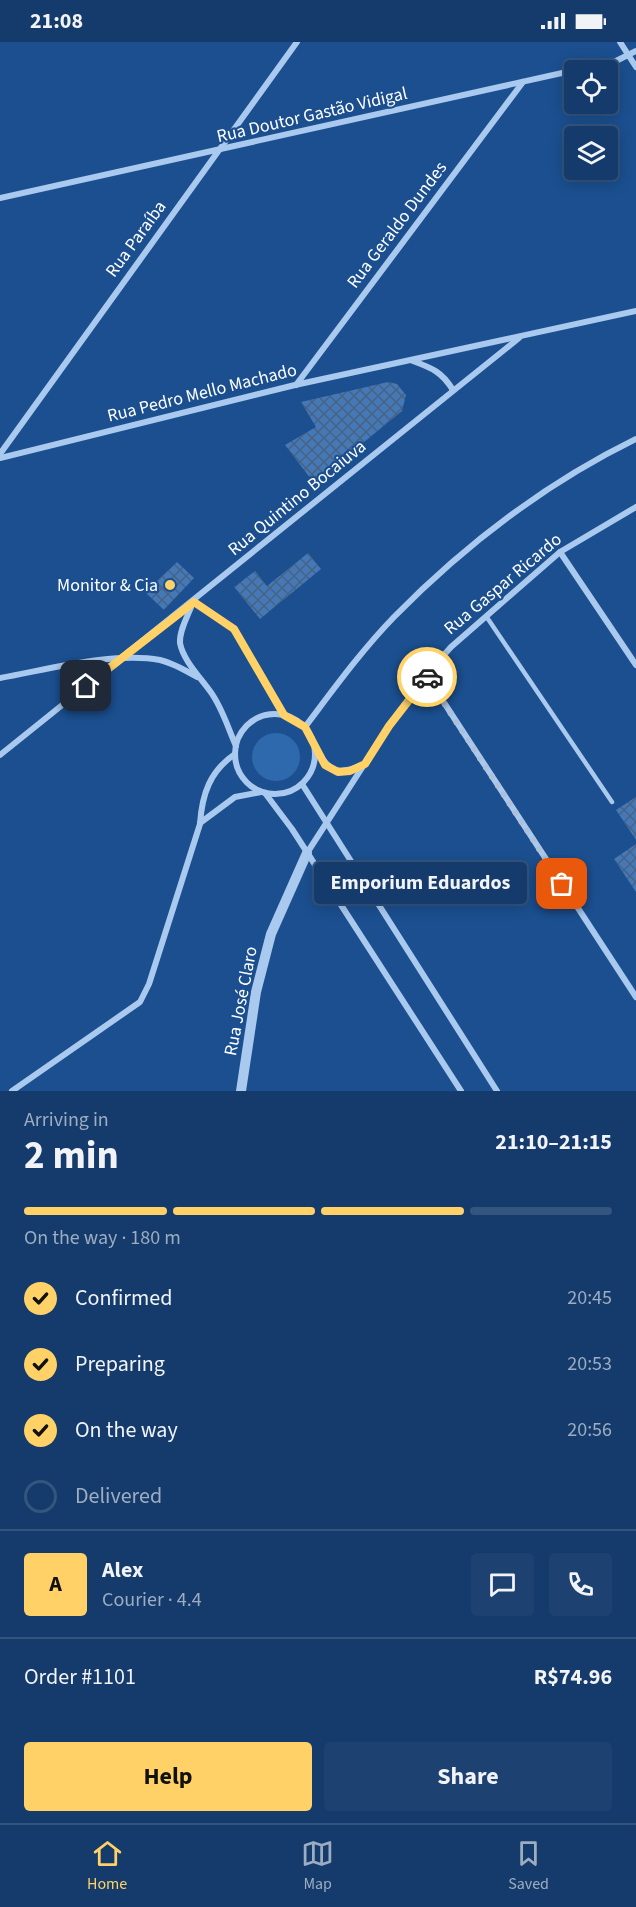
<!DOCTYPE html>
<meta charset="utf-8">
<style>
body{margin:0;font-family:"Source Sans 3",sans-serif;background:#1d4271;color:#f1f3f6;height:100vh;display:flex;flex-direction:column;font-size:22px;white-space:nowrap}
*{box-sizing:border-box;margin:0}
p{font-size:20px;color:#9dadc1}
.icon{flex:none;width:33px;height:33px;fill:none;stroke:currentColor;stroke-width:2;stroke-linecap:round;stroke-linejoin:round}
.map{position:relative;height:1049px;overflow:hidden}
.side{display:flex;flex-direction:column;background:#143b6b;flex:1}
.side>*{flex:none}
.fabs{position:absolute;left:564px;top:18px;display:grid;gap:12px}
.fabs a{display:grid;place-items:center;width:54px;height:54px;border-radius:6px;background:#143b6b;box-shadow:0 3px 15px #0003,0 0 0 2px #33557e;font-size:30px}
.pin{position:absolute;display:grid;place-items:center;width:51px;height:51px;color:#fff;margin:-26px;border-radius:12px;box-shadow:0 3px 9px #0006}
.courier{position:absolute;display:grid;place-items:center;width:60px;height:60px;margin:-30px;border:4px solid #ffd166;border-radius:50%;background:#fff;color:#222;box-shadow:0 2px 8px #0007}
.bubble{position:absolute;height:42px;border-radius:6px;background:#143b6b;box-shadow:0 3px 15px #0003,0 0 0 2px #33557e;font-size:20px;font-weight:700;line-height:42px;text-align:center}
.head em{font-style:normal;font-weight:700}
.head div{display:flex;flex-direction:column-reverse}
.head{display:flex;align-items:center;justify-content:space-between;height:102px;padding:0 24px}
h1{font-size:39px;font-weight:700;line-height:45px}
.bar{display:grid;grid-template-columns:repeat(4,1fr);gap:9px 6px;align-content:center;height:72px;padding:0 24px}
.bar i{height:8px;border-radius:4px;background:#33557e}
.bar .on{background:#ffd166}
.bar p{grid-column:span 4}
.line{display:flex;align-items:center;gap:15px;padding:0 24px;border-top:2px solid #33557e}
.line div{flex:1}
.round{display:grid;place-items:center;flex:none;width:63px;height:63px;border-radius:6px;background:#1d4271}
ol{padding:0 24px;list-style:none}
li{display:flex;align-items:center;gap:18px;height:66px}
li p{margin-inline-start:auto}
li .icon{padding:6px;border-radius:50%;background:#ffd166;color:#111;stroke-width:4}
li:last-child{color:#9dadc1}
li i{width:33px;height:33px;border:3px solid #33557e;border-radius:50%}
.primary-button{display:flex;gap:12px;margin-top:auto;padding:12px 24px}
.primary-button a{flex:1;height:69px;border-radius:6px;background:#ffd166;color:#111;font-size:24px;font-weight:700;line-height:69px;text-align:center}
.primary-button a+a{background:#1d4271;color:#f1f3f6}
.status{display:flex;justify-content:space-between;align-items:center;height:42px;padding:0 30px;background:#143b6b;direction:ltr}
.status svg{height:16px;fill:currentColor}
.tab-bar{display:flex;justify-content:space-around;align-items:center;height:84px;border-top:2px solid #33557e;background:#143b6b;font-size:16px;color:#9dadc1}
.tab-bar a{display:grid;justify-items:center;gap:3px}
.tab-bar .on{color:#ffd166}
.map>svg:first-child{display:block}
.grass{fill:#2e69ad}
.building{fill:url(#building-cross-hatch)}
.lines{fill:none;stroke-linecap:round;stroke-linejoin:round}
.service{stroke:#a9c9ee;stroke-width:4.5}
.minor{stroke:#a9c9ee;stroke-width:6}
.tertiary{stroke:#a9c9ee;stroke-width:10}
.done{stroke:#afc1d8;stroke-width:6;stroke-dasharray:0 10.8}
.route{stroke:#ffd166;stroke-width:8}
.poi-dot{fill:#ffd166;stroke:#1b4f8f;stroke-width:2}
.labels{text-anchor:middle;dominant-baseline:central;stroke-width:4.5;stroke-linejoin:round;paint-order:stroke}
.street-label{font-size:18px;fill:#fff;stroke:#1b4f8f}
.poi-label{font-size:18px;fill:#fff;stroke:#1b4f8f;text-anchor:end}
</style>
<div class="status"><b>21:08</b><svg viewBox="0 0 49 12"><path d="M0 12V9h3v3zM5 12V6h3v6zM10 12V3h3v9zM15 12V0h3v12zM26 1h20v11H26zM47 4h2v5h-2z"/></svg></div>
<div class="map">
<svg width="636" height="1049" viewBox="0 0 636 1049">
<defs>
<pattern id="building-cross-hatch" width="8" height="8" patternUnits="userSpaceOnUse" patternTransform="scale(1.5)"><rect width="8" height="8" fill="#4478b7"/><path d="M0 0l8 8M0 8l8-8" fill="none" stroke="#486282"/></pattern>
</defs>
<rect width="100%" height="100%" fill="#1b4f8f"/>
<circle class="grass" cx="276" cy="715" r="24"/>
<g class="building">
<polygon points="388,340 397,342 406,353 402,369 314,441 285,403 316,385 301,360"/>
<polygon points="308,511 321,527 260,577 234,545 255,529 267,544"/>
<polygon points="177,520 194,536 164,568 145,550"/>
<polygon points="636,755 636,798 616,768"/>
<polygon points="636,802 636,850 614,817"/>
</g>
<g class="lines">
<polyline class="service" points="486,574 612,760"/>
<g class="minor">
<polyline points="620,0 636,25"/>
<polyline points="0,156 616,19 636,9"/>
<path d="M413,319C432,326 442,330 453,348"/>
<polyline points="296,343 523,40"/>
<polyline points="0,412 297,0"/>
<polyline points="0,416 295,343 636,269"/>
<polyline points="560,510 636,623"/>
<path d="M193,560C189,572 179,588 180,601C183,618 200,635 210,649C222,665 228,686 236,704"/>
<polyline points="194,560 234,587 284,673"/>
<polyline points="426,633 636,955"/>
<path d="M0,636C46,628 114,609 160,618C173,621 185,628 197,635"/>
<circle cx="275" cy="712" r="40"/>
<path d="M305,685C333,648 361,609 394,575C464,504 546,441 636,397"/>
<path d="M315,706C330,731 338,734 365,722"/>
<polyline points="0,713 519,296"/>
<polyline points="302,742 497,1049"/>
<polyline points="265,751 292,787 461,1049"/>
<polyline points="200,781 235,755 261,750"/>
<polyline points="307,811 389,684 426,633 451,605 560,510 636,465"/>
<path d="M12,1049L140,960L149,942L200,782C202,752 210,729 235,712"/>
</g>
<polyline class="tertiary" points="241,1049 256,950 271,892 307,811"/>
</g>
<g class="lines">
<polyline class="done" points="427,635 562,842"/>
<polyline class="route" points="86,644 194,560 234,587 284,673 305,685 325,723 338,730 350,729 365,722 389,684 427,635"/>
</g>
<circle class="poi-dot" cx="170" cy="543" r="6"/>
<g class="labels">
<g class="street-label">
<text transform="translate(312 73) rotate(-13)">Rua Doutor Gastão Vidigal</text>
<text transform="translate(397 183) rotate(-53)">Rua Geraldo Dundes</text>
<text transform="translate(136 197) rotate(-54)">Rua Paraíba</text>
<text transform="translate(202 351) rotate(-14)">Rua Pedro Mello Machado</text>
<text transform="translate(297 456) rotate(-39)">Rua Quintino Bocaiuva</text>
<text transform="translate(503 542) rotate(-40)">Rua Gaspar Ricardo</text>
<text transform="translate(241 959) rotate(-79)">Rua José Claro</text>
</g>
<g class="poi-label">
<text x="158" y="543">Monitor &amp; Cia</text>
</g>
</g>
</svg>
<div class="fabs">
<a><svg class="icon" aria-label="locate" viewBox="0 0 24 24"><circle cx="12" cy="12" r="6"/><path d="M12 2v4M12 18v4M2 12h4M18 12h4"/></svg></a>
<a><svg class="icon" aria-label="layers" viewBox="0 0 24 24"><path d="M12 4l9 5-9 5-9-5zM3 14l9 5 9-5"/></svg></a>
</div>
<div class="pin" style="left:562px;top:842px;background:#ea580c"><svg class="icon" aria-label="bag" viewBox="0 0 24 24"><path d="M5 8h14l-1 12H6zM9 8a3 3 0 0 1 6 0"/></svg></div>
<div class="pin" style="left:86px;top:644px;background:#1f2937"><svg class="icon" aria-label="home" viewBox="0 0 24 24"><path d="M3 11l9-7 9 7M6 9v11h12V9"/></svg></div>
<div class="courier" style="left:427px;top:635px"><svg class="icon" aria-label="car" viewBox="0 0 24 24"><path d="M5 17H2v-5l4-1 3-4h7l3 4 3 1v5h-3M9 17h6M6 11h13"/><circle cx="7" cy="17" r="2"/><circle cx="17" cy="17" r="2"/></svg></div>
<div class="bubble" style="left:314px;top:820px;width:213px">Emporium Eduardos</div>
</div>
<section class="side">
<div class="head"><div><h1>2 min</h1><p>Arriving in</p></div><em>21:10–21:15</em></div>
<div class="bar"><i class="on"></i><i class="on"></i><i class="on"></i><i></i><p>On the way · 180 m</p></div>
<ol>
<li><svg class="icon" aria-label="check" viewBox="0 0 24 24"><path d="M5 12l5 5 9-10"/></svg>Confirmed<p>20:45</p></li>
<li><svg class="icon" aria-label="check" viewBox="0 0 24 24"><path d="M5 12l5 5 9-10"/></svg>Preparing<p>20:53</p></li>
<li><svg class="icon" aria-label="check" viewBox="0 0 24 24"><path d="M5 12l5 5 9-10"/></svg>On the way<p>20:56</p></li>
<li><i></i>Delivered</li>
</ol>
<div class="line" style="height:108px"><b class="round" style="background:#ffd166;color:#111">A</b><div><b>Alex</b><p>Courier · 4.4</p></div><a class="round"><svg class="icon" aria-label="chat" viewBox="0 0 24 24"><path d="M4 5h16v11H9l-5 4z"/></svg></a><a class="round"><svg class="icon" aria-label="phone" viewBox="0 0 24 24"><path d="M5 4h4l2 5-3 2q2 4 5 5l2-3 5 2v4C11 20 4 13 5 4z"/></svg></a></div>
<div class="line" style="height:78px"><div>Order #1101</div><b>R$74.96</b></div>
<div class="primary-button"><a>Help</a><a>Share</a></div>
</section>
<nav class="tab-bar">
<a class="on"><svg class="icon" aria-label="home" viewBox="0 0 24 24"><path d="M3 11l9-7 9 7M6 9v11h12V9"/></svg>Home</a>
<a><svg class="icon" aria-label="map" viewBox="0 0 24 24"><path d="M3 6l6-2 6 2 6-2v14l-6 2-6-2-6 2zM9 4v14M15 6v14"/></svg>Map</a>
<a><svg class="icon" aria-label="saved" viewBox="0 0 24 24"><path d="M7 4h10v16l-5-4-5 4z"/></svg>Saved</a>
</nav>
